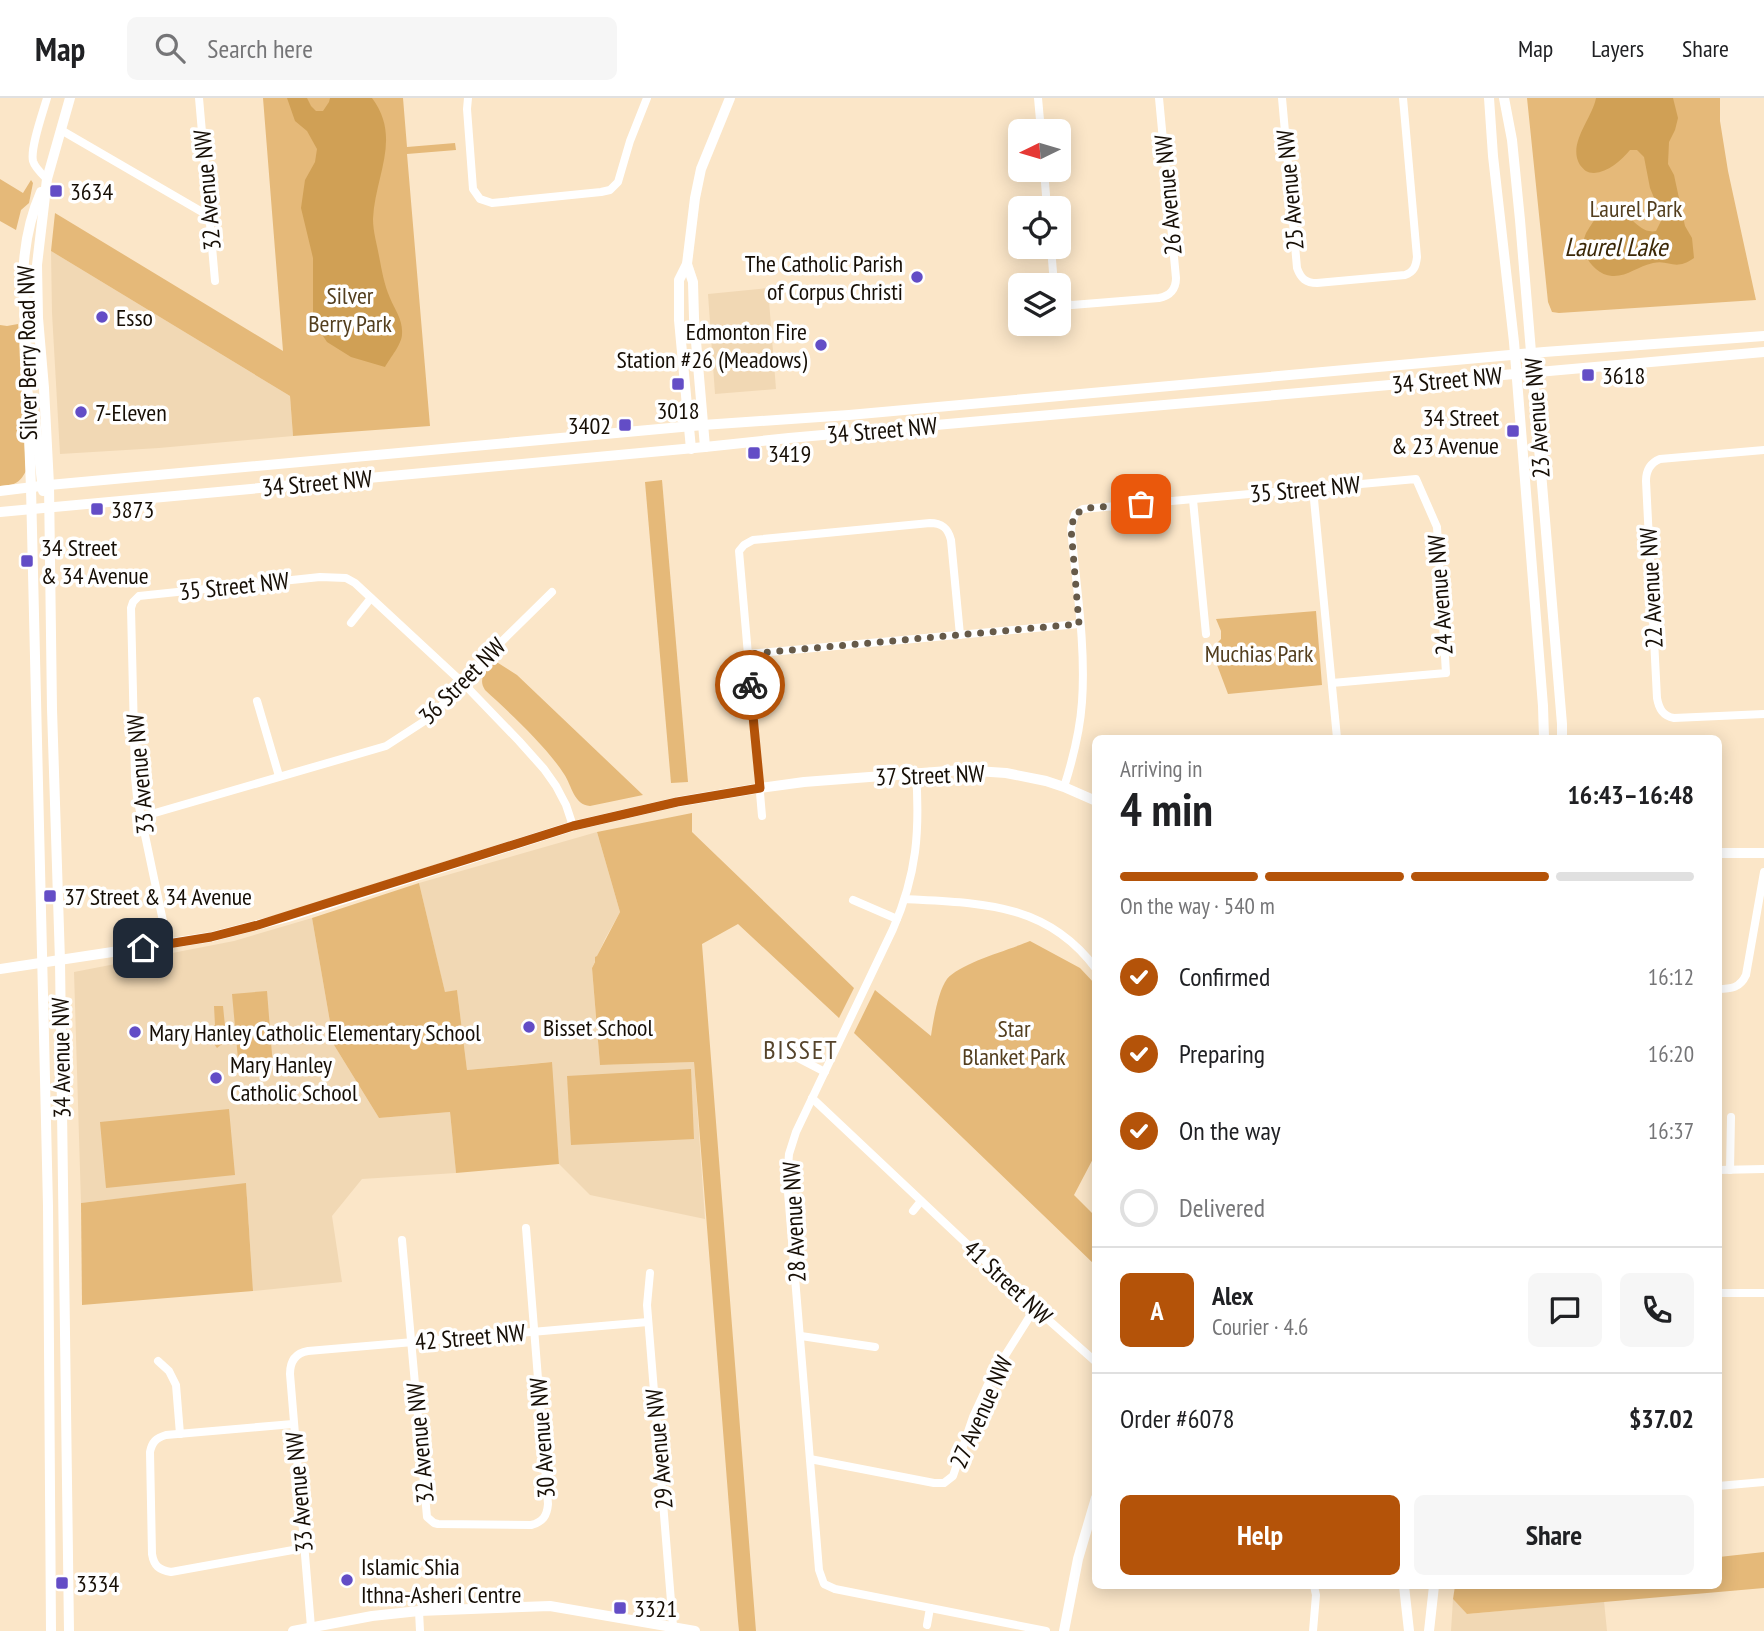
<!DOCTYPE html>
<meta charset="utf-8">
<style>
body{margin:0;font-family:"PT Sans Narrow",sans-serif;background:#f6f6f6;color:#202124;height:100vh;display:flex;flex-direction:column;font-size:26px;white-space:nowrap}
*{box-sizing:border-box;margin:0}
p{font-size:23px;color:#757577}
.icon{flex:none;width:38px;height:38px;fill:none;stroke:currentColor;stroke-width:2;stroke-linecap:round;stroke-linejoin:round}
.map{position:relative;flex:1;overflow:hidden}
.sheet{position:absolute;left:1092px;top:637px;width:630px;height:854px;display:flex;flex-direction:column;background:#fff;border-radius:10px;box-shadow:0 4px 18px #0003}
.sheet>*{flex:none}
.needle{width:46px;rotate:265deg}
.fabs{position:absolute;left:1008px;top:21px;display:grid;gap:14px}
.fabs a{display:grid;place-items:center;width:63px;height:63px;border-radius:10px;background:#fff;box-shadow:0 4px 18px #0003;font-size:35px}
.pin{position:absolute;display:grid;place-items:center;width:60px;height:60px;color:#fff;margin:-30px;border-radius:14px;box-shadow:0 4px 10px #0006}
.courier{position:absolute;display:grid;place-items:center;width:70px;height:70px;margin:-35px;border:5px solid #b45309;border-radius:50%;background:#fff;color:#222;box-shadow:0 2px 9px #0007}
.headline em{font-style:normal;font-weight:600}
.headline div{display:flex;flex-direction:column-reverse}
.headline{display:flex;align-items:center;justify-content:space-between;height:119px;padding:0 28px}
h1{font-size:46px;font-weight:600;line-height:52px}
.bar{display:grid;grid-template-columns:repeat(4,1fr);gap:10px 7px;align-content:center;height:84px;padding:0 28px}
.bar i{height:9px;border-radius:5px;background:#e0e0e0}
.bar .current{background:#b45309}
.bar p{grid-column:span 4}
.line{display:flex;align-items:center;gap:18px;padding:0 28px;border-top:2px solid #e0e0e0}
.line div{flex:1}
.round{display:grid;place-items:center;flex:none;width:74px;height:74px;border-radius:10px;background:#f6f6f6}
ol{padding:0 28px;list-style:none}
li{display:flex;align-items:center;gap:21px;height:77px}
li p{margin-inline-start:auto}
li .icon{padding:7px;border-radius:50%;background:#b45309;color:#fff;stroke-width:4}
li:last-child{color:#757577}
li i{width:38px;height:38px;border:4px solid #e0e0e0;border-radius:50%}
.cta{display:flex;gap:14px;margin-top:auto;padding:14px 28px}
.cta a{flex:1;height:80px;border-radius:10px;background:#b45309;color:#fff;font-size:28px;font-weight:600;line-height:80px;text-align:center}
.cta a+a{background:#f6f6f6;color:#202124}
header{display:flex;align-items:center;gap:42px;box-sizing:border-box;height:98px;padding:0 35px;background:#fff;border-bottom:2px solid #e0e0e0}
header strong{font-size:33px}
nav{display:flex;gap:38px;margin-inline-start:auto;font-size:24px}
.search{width:490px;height:63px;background:#f6f6f6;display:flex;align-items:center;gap:18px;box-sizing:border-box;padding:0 24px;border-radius:10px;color:#757577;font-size:26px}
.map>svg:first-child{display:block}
.built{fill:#f1d8b4}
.green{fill:#e5b979}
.water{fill:#d0a055}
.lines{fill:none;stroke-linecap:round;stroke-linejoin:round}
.minor{stroke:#fff;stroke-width:8}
.tertiary{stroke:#fff;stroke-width:10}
.secondary{stroke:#fff;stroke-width:10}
.done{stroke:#665a49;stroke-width:7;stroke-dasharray:0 12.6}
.route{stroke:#b45309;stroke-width:9}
.poi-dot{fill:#634dc6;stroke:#fff;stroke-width:2.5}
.labels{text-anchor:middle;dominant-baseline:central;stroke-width:7;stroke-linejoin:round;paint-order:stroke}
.street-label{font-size:24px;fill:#160e05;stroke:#fff}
.poi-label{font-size:24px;fill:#160e05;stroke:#fff;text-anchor:start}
.park-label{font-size:24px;fill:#533e1e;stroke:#fff}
.water-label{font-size:26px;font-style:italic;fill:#3c2807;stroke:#fff}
.neighbourhood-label{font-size:26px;letter-spacing:2px;fill:#56442b;stroke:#fff}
</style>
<header>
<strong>Map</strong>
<div class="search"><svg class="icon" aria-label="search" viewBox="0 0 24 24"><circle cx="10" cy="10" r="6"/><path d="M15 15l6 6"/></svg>Search here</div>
<nav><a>Map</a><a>Layers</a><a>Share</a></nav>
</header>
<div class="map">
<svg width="1764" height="1533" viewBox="0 0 1764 1533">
<rect width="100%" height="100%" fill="#fbe6c8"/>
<g class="built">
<polygon points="51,153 290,298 293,338 159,350 60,356 52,215"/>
<polygon points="768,190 776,291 715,296 708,196"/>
<polygon points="597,734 620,814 605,841 592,870 600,967 694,964 705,1121 590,1097 559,1066 551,964 467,972 457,892 445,895 419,785"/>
<polygon points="312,820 334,947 379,1020 450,1014 456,1075 362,1081 332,1118 342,1184 253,1193 246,1086 81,1105 74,874 234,843"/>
<polygon points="1453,1501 1468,1516 1604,1503 1607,1533 1451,1533"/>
</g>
<g class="green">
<polygon points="263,0 403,0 407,49 455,45 456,52 407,56 430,328 293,338 290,298 51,153 55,115 283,253"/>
<polygon points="1527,0 1720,0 1720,23 1728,73 1756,202 1559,215 1552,214 1548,204"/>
<polygon points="0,81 23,95 31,82 33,85 29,105 21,112 16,132 0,123"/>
<path d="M18,226L26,373C19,386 14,387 0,388V227L7,228Z"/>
<polygon points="662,382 688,684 671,685 645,384"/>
<polygon points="1316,513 1322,587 1228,596 1211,551 1221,541 1221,533 1216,521"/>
<path d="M495,563L517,577L643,697L590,708C574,707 572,688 564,676C546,648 510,615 485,592C477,580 487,572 495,563Z"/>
<polygon points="692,715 692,734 854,890 839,920 738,826 702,846 756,1533 739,1533 738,1523 694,964 600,967 592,870 595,864 595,859 597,858 620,814 597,734"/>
<polygon points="419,785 445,894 457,892 467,972 552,964 559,1066 456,1075 450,1014 379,1020 334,947 312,820"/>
<path d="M1030,843L1080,870L1095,886V1057L1074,1097L1095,1118V1167L854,935L875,892L931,938C933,924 938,893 947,881C960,865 1009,852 1030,843Z"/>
<polygon points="267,893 273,969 239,972 232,896"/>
<polygon points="214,908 223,908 225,928 217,929 227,942 217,950 206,935 215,927"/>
<polygon points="691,971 694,1041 571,1047 567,978"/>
<polygon points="229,1011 235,1077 106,1090 100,1024"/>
<polygon points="246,1085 253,1193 82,1207 81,1105"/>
<polygon points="1764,1454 1764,1490 1467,1516 1453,1501 1455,1488 1718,1488 1719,1459"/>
</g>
<g class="water">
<path d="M287,0H307L311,8L316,13H323L329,4L330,0H372C402,40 375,77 373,121C373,134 377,146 379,158C382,173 384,186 390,200C395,212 403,222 402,236C402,246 390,260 385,269L351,259L327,244L313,223V160L301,110L305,82L315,64L317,51L307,33L295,23Z"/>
<path d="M1596,0H1673L1678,20L1675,32L1669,44L1668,66L1674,77L1685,128L1692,140L1694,160C1674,174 1670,161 1653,165C1638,168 1627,179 1612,178C1595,177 1578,155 1585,138C1586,134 1590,129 1593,124C1597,118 1602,112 1609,111C1629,108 1636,137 1656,133L1661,123L1659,112L1650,90L1644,59L1637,52H1630C1621,63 1608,74 1594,75C1587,75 1584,72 1580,67C1567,46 1592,21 1596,0Z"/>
</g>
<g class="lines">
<g class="minor">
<polyline points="199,0 215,183"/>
<polyline points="468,0 467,11 473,91 480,101 492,105 601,94 610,92 618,84 630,43 647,0"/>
<polyline points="1038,0 1041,33"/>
<path d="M1282,0L1297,170C1301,181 1306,185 1317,185L1405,177C1414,174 1416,168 1417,159L1403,0"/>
<polyline points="61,32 209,118"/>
<polyline points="1044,72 1047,110"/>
<path d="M47,81C42,76 35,70 33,63C30,50 43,14 47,0"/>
<polyline points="1051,149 1054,187"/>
<path d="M1059,201L1063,205L1072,207L1159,200C1170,198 1176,191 1176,180L1159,0"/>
<path d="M1764,352L1660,361C1650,365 1646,372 1646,383L1657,600C1659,611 1663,618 1674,620L1764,616"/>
<polyline points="1313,391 1337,640"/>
<polyline points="1193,402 1206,536"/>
<polyline points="351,525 371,500"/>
<polyline points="748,556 1079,526"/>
<polyline points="257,603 279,678"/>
<path d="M916,674C920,733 917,776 893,831L796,1034L789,1056L787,1082L819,1472L824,1486L835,1491L1046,1533"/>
<path d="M1064,689C1073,661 1080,633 1082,604C1086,547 1076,487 1071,430L1075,416L1083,411L1416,381L1437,429L1446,575L1332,585"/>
<path d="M762,718L739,453L744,447L753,442L930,425C942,425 948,430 951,442L960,537"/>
<polyline points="141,719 386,648 423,624 465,587 493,552 552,494"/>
<path d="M905,801C979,805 1047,804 1096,871"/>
<polyline points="853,802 897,821"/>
<polyline points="168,847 137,699 135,679 131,510 133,504 139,498 320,479 346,480 355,485 465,587 519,643 544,671 556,688 566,707 573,728"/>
<path d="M1718,891C1731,891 1740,890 1746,877L1764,774"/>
<polyline points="771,946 825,974"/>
<polyline points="812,1000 1035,1210 1096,1264"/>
<polyline points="1718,1072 1764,1071"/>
<polyline points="1730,1072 1731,1019"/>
<polyline points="913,1113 921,1103"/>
<path d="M402,1142L427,1419L434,1425L438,1426L531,1427C543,1424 547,1418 548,1406L526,1130"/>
<polyline points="650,1175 647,1207 673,1528"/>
<polyline points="1718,1195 1764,1195"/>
<polyline points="801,1238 875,1249"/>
<polyline points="158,1263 169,1273 176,1287 180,1336"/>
<path d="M293,1326L166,1337C156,1340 152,1344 150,1354L152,1456C154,1468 159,1472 171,1474L304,1450"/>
<polyline points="810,1361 934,1385 944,1385 953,1378 973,1319 991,1280 1035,1210"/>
<polyline points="1718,1388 1764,1384"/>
<polyline points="419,1513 420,1533"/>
<polyline points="927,1527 930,1510"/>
<path d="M311,1529L290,1276C290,1263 296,1255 308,1253L648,1224"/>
<polyline points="1313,1533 1316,1497 1314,1488"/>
</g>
<g class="tertiary">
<polyline points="687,166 693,184 694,220 705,349"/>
<polyline points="691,351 679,222 679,182 687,166 695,100 701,71 730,0"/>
<polyline points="49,387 44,290 38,220 37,167 47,81 70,0"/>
<path d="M31,390L23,179C24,151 29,121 41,94"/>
<polyline points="1718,755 1764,755"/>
<polyline points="0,871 211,839 288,819 573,728 677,704 760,690 804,684 961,672 1006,675 1046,683 1064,689 1096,703"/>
<polyline points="293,1533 372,1518 419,1513 550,1508 695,1533"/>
<polyline points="1064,1533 1078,1461 1096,1400"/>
</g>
<g class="secondary">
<polyline points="1489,0 1493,58 1514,244 1543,608 1544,640"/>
<polyline points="1504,0 1512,42 1520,122 1562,626 1562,640"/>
<polyline points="27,293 35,321 43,393"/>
<polyline points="49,387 52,611 60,863 69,1533"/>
<polyline points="31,390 48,1108 51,1533"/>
<polyline points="0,393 49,387 703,327 849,317 1544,254 1764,238"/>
<polyline points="0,414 705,349 789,340 1764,254"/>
<polyline points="1404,1488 1409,1533"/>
<polyline points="1429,1533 1434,1488"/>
</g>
</g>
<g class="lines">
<polyline class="done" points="750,587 748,556 1079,526 1071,430 1075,416 1088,410 1141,406"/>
<polyline class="route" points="143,850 211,839 258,827 573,728 677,704 760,690 750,587"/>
</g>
<g class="poi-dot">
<rect x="49" y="86" width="14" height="14" rx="3.5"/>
<circle cx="917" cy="179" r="7"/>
<circle cx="102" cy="219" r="7"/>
<circle cx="821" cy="247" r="7"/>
<rect x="1581" y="270" width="14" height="14" rx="3.5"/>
<rect x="671" y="279" width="14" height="14" rx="3.5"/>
<circle cx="81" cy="314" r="7"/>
<rect x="618" y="320" width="14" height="14" rx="3.5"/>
<rect x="1506" y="326" width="14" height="14" rx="3.5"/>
<rect x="747" y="348" width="14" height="14" rx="3.5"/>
<rect x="90" y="404" width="14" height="14" rx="3.5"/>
<rect x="20" y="456" width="14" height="14" rx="3.5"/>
<rect x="43" y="791" width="14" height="14" rx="3.5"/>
<circle cx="529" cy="929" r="7"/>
<circle cx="135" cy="934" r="7"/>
<circle cx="216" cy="980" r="7"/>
<circle cx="347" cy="1482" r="7"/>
<rect x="55" y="1478" width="14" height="14" rx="3.5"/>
<rect x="613" y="1503" width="14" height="14" rx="3.5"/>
</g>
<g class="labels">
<g class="street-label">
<text transform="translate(207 92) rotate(-95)">32 Avenue NW</text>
<text transform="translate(1290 92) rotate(-95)">25 Avenue NW</text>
<text transform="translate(1168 97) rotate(-95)">26 Avenue NW</text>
<text transform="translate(27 255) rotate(-91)">Silver Berry Road NW</text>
<text transform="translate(1447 282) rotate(-5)">34 Street NW</text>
<text transform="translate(1537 320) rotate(-94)">23 Avenue NW</text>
<text transform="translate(882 332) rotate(-5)">34 Street NW</text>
<text transform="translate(317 385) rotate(-5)">34 Street NW</text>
<text transform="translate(1305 391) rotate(-5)">35 Street NW</text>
<text transform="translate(234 488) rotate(-6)">35 Street NW</text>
<text transform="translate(1651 490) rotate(-93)">22 Avenue NW</text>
<text transform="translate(1440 497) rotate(-94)">24 Avenue NW</text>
<text transform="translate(462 583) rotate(-45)">36 Street NW</text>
<text transform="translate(140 676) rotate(-95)">33 Avenue NW</text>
<text transform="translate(930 677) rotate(-2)">37 Street NW</text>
<text transform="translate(61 960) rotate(-91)">34 Avenue NW</text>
<text transform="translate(794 1124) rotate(-93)">28 Avenue NW</text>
<text transform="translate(1008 1184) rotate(43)">41 Street NW</text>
<text transform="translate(470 1239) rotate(-5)">42 Street NW</text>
<text transform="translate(981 1314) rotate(-66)">27 Avenue NW</text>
<text transform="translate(542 1340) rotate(-94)">30 Avenue NW</text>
<text transform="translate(420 1345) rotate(-95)">32 Avenue NW</text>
<text transform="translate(659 1351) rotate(-95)">29 Avenue NW</text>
<text transform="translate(299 1394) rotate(-95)">33 Avenue NW</text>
</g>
<g class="poi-label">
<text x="70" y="93">3634</text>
<text x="903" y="165" text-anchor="end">The Catholic Parish<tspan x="903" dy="28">of Corpus Christi</tspan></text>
<text x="116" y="219">Esso</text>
<text x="807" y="233" text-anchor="end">Edmonton Fire<tspan x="807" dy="28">Station #26 (Meadows)</tspan></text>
<text x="1602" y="277">3618</text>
<text x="678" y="312" text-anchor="middle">3018</text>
<text x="95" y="314">7-Eleven</text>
<text x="1499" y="319" text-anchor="end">34 Street<tspan x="1499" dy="28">&amp; 23 Avenue</tspan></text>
<text x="611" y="327" text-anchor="end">3402</text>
<text x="768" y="355">3419</text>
<text x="111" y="411">3873</text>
<text x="41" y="449">34 Street<tspan x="41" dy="28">&amp; 34 Avenue</tspan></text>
<text x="64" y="798">37 Street &amp; 34 Avenue</text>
<text x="543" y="929">Bisset School</text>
<text x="149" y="934">Mary Hanley Catholic Elementary School</text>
<text x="230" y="966">Mary Hanley<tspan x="230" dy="28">Catholic School</tspan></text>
<text x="361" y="1468">Islamic Shia<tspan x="361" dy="28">Ithna-Asheri Centre</tspan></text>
<text x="76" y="1485">3334</text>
<text x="634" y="1510">3321</text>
</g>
<g class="park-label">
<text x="1636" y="110">Laurel Park</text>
<text x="350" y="197">Silver<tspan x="350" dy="28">Berry Park</tspan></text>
<text x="1259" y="555">Muchias Park</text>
<text x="1014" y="930">Star<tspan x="1014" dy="28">Blanket Park</tspan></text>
</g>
<g class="water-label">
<text x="1616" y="148">Laurel Lake</text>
</g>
<g class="neighbourhood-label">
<text x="801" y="951">BISSET</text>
</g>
</g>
</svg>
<div class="fabs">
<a><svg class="needle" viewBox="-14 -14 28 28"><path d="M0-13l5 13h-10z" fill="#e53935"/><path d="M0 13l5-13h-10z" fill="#757577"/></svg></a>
<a><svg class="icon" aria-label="locate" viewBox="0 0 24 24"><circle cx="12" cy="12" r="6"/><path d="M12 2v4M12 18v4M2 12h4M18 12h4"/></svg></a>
<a><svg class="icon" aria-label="layers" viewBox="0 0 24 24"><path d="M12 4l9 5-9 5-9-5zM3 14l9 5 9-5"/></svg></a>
</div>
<div class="pin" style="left:1141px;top:406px;background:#ea580c"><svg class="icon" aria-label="bag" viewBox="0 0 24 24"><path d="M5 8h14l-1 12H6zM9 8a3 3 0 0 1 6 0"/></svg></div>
<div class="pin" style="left:143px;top:850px;background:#1f2937"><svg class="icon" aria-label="home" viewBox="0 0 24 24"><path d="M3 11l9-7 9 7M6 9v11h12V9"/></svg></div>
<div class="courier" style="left:750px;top:587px"><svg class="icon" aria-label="bike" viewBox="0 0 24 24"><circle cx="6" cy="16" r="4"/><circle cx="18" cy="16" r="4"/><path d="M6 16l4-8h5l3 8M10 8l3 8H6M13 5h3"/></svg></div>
<section class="sheet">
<div class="headline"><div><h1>4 min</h1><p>Arriving in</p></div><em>16:43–16:48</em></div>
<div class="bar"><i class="current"></i><i class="current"></i><i class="current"></i><i></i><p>On the way · 540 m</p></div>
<ol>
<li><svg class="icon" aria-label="check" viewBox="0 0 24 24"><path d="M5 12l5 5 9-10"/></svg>Confirmed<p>16:12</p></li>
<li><svg class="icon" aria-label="check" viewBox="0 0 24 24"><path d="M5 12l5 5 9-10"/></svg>Preparing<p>16:20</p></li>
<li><svg class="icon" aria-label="check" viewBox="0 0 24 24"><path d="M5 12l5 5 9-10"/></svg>On the way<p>16:37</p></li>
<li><i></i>Delivered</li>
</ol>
<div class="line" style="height:126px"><b class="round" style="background:#b45309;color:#fff">A</b><div><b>Alex</b><p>Courier · 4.6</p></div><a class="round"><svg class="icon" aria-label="chat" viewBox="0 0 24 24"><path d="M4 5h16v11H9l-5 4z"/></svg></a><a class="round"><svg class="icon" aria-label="phone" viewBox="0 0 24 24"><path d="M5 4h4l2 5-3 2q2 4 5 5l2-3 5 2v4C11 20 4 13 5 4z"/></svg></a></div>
<div class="line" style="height:91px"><div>Order #6078</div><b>$37.02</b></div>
<div class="cta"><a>Help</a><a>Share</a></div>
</section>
</div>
